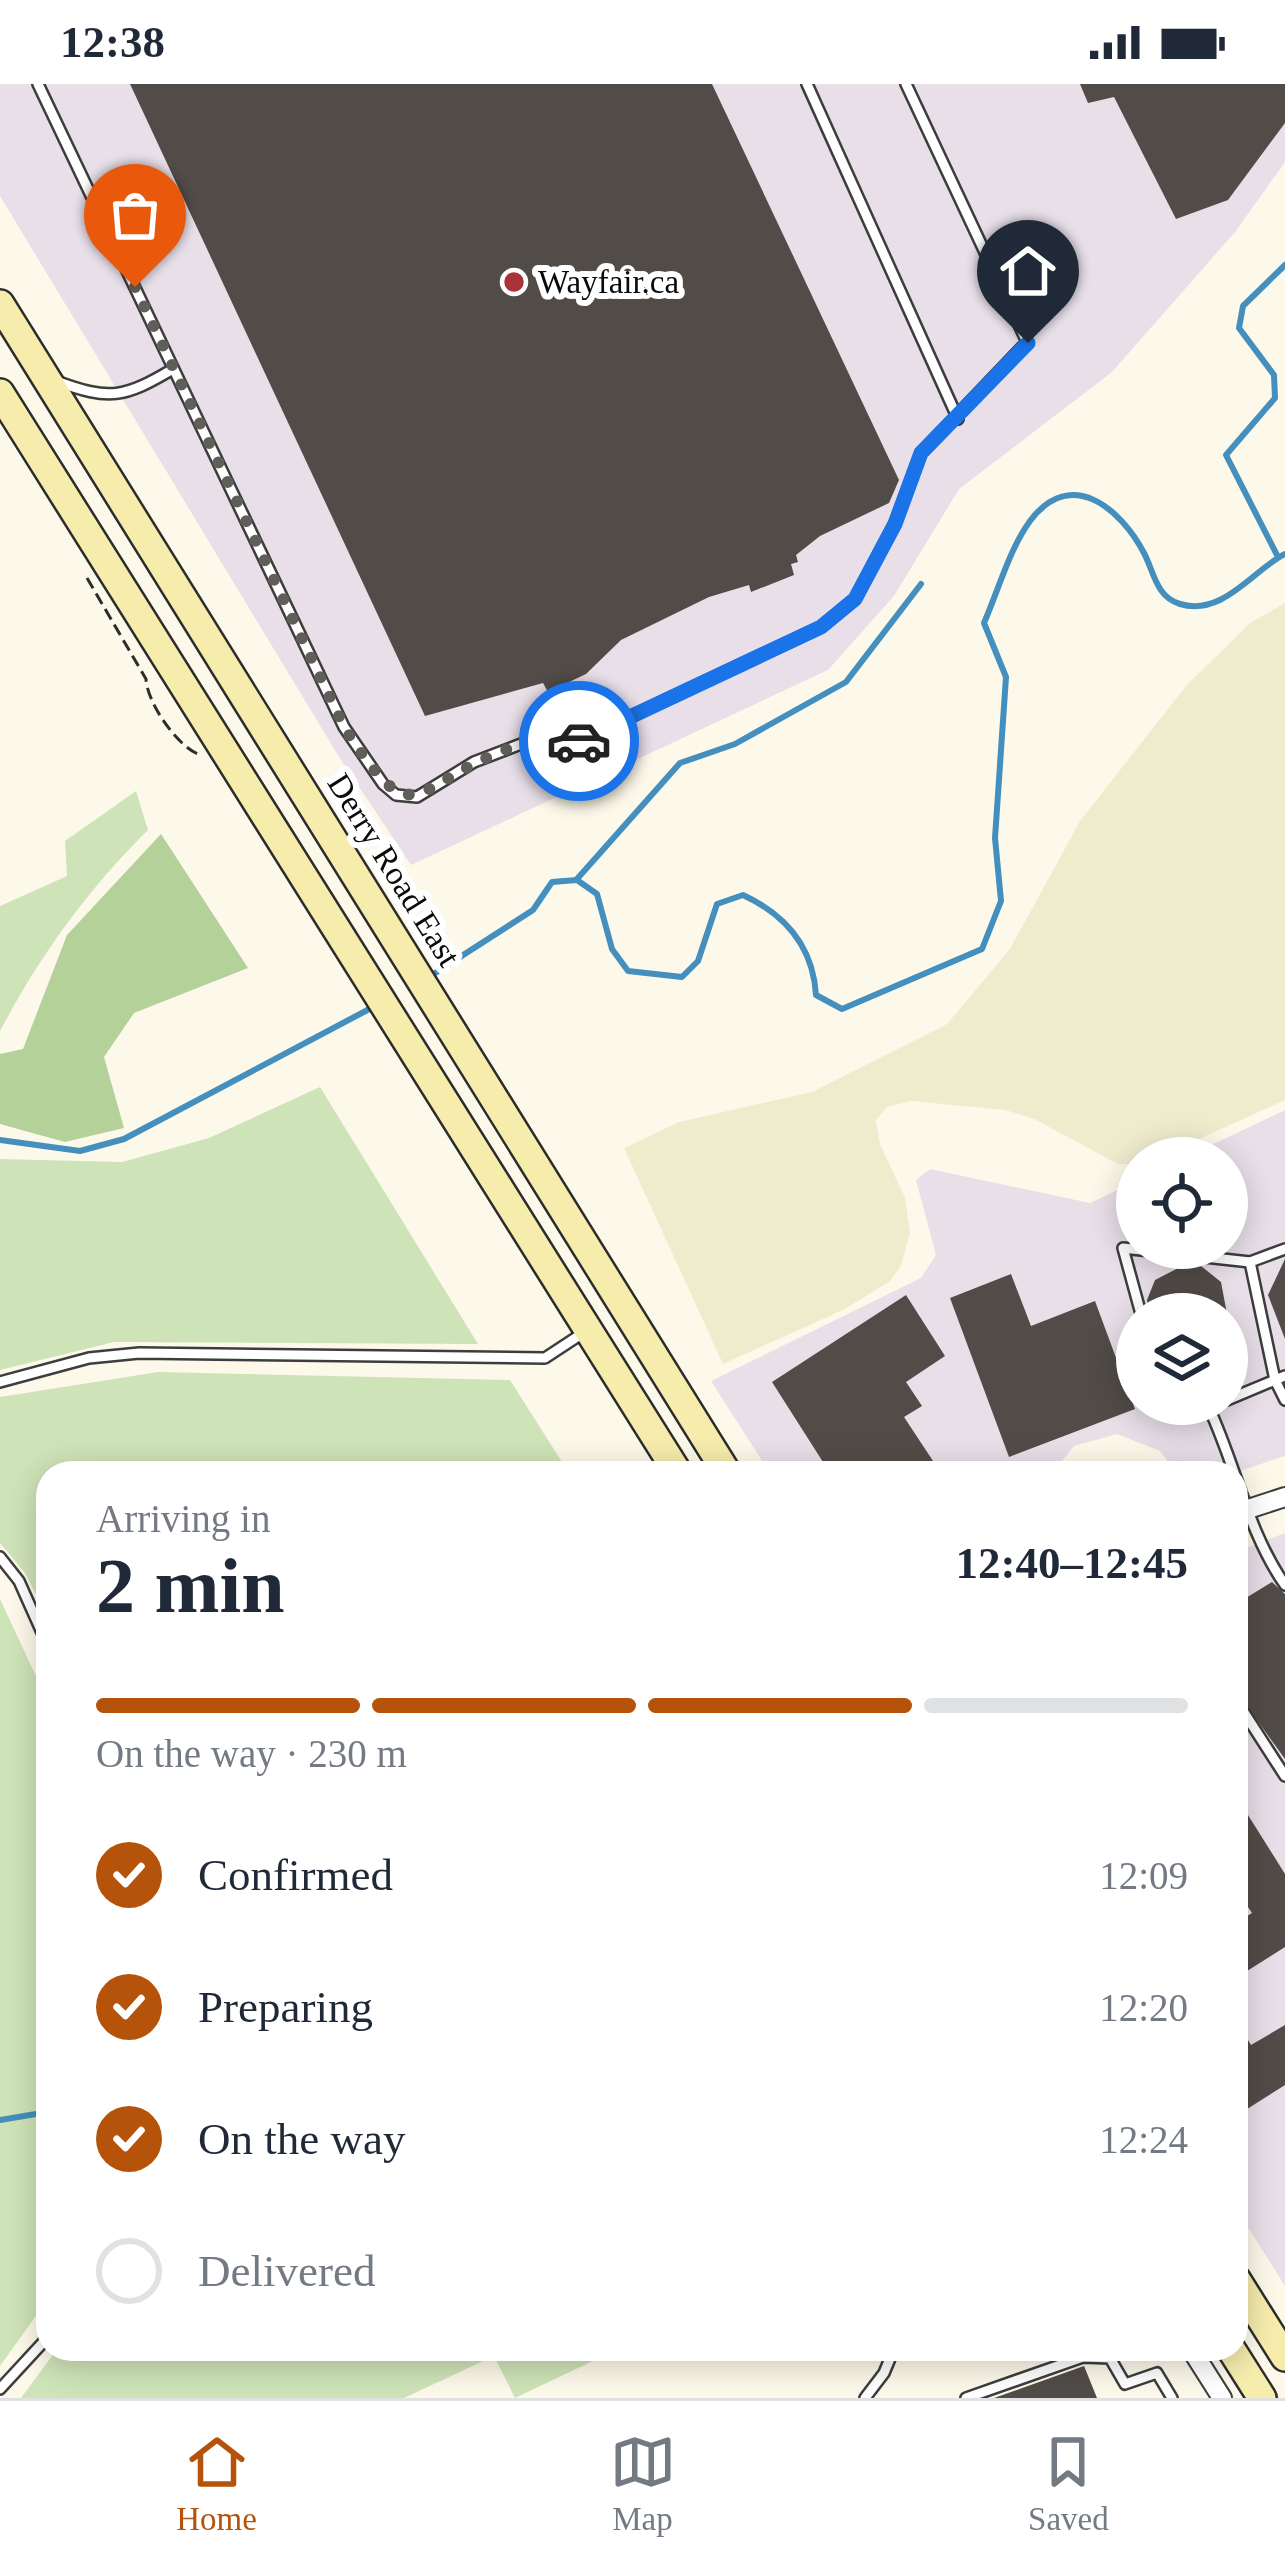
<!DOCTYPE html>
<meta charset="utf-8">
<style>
body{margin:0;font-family:"Times New Roman",serif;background:#f6f6f7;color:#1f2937;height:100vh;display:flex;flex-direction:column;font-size:45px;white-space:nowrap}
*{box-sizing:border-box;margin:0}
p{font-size:39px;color:#747a83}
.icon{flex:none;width:66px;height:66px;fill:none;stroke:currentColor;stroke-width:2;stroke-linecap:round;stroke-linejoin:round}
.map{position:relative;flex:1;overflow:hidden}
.details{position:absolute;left:36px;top:1377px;width:1212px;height:900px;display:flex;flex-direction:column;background:#fff;border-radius:36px;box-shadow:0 6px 30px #0003}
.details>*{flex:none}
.fabs{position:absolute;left:1116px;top:1053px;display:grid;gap:24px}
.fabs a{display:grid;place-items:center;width:132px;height:132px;border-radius:50%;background:#fff;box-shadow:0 6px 30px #0003;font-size:60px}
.pin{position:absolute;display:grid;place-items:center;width:102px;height:102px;color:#fff;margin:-123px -51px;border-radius:50% 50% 50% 0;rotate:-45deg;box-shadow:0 0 12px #0007}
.pin .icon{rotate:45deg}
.courier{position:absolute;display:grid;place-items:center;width:120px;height:120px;margin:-60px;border:9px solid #1a73e8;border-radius:50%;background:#fff;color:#222;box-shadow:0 3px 15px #0007}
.head em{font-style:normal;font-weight:600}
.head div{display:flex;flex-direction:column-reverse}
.head{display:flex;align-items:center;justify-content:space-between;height:204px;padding:0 60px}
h1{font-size:78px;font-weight:600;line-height:90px}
.bar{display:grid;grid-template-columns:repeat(4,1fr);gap:18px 12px;align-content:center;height:144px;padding:0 60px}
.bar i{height:15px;border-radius:9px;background:#e0e1e3}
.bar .active{background:#b45309}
.bar p{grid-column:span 4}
ol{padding:0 60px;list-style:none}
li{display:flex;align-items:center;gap:36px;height:132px}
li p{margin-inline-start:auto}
li .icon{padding:12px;border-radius:50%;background:#b45309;color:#fff;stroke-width:4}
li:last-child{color:#747a83}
li i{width:66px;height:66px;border:6px solid #e0e1e3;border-radius:50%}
.status{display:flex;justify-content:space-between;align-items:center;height:84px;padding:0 60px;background:#fff;direction:ltr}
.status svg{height:33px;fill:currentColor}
.dock{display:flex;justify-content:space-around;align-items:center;height:168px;border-top:3px solid #e0e1e3;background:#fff;font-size:33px;color:#747a83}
.dock a{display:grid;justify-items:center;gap:6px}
.dock .active{color:#b45309}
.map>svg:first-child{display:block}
.industrial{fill:#e8dfe9;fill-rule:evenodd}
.farmland{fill:#efecce}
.green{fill:#cfe3b8}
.forest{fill:#b4d199}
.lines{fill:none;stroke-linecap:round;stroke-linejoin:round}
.stream{stroke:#448fbd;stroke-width:6}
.building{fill:#524c48}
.service-casing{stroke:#3d3d3d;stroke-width:14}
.minor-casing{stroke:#3d3d3d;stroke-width:22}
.secondary-casing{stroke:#2c2c2c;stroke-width:32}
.path{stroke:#2c2c2c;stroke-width:3;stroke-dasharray:12 6;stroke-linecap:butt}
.service{stroke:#fff;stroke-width:9}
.minor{stroke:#fff;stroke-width:18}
.secondary{stroke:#f6ecac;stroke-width:27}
.done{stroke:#5f5e58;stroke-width:12;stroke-dasharray:0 21.6}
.route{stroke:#1a73e8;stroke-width:15}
.poi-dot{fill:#aa333b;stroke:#fff;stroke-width:4.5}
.labels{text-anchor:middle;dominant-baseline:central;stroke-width:12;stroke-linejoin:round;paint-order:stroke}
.poi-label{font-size:33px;fill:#0a0a0a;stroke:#fff;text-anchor:start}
.street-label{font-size:33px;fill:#0a0a0a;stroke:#fff}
</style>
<div class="status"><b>12:38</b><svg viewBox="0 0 49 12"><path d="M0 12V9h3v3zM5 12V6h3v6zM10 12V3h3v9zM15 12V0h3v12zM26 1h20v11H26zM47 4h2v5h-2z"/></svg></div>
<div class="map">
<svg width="1285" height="2314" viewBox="0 0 1285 2314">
<rect width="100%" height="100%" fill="#fdf9ea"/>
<g class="industrial">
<polygon points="0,0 1285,0 1285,78 1235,148 1112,288 959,405 894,512 828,586 411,781 339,673 0,112"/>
<path d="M1285,1026V1372L1234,1389H1176L1160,1367L1117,1350L1074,1362L1052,1389H770L711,1297L921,1194L936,1171L916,1096L930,1085L1090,1119L1137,1097V1164H1227V1074H1184ZM1137,1230H1227V1320H1137Z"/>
<polygon points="1285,1449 1285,2202 1236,2124 1236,1468"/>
</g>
<polygon class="farmland" points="1285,519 1285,1016 1157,1074 1137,1074 1137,1080 1118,1080 1034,1035 1005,1026 911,1017 887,1023 876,1036 880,1060 905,1114 910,1148 901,1182 890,1197 845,1225 723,1280 624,1064 679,1038 812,1008 947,940 1010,865 1080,737 1186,602 1250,539"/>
<g class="green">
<path d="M136,707L148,746C88,805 39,873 0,947V822L67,792L65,757Z"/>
<polygon points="320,1003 478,1260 114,1258 0,1286 0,1075 122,1078 209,1054"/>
<polygon points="158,1288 510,1296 569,1389 48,1389 48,1534 25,1489 0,1459 0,1313"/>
<polygon points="0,1515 48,1618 48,2215 0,2282"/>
<polygon points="57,2265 618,2265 515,2314 494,2272 404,2314 21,2314"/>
</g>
<polygon class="forest" points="161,750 248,884 134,929 104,973 124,1044 65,1058 0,1040 0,970 23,965 67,851"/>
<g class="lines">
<g class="stream">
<polyline points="1278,473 1226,371 1275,314 1274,291 1239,244 1243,222 1285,181"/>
<polyline points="577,795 680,679 735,660 846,598 921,500"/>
<path d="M429,893L533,826L552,798L577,796L597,810L612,865L628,887L682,893L698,877L717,820L743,811C786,831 813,863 816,911L842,925L982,865L1001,817L995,754L1006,593L984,539C998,507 1010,464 1030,437C1071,382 1121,425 1144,469C1154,488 1156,513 1180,520C1223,533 1254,485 1285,470"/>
<polyline points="0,1056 80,1067 124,1055 375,922"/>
<polyline points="0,2036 48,2028"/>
</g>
</g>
<g class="building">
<polygon points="130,0 712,0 899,396 889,419 820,452 796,471 798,478 791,480 794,491 751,508 749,501 709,513 621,556 586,590 548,608 543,599 425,632"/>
<polygon points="1080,0 1285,0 1285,39 1228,116 1176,135 1114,13 1088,19"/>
<polygon points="1285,1175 1285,1255 1268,1211"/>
<polygon points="1186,1180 1201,1182 1221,1198 1227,1230 1150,1230 1147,1216 1155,1196"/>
<polygon points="1011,1190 1031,1242 1095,1217 1135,1325 1009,1373 950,1214"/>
<polygon points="906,1211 945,1272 906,1298 922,1322 904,1333 935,1380 922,1389 830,1389 772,1298"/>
<polygon points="1272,1498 1285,1510 1285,1675 1236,1607 1236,1520"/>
<polygon points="1236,1712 1285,1790 1285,1863 1236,1894 1236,1839 1252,1829 1236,1805"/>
<polygon points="1236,1936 1251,1961 1285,1941 1285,2001 1236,2032"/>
<polygon points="1084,2282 1097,2314 994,2314"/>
</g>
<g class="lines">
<g class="service-casing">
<g id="service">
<polyline points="38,0 344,643 383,700 396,711 417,713 474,678 521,660 572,660 821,543 855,515 895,439 921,369 1027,258 906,0"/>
<polyline points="807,0 958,335"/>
<path d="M56,297C110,317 124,314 173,285"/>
<polyline points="1141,1230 1123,1164 1250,1178 1285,1165"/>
<polyline points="1285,1292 1275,1296 1285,1316"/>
<polyline points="0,1298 89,1274 139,1269 545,1274 583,1249"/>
<polyline points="1227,1316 1275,1296 1250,1178"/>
<path d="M1218,1320L1209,1324C1236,1382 1248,1448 1285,1501"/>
<polyline points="0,1473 19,1497 48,1562"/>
<polyline points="1236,1616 1285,1692"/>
<polyline points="0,2305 48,2253"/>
<polyline points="865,2314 884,2289 894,2265"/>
<polyline points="966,2314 1083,2273 1110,2274 1125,2300 1157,2289 1172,2314"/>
</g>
</g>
<g class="minor-casing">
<g id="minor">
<polyline points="1236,1429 1285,1413"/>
<polyline points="936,2265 979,2265"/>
<polyline points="1191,2265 1222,2314"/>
</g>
</g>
<g class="secondary-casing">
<g id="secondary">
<polyline points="0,220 727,1389"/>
<polyline points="0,309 678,1389"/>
<polyline points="1236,2195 1285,2273"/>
<polyline points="1231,2265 1262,2314"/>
</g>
</g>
<path class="path" d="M87,494L146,595C147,618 176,661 198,670"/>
<use href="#service" class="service"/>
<use href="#minor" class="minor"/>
<use href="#secondary" class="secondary"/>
</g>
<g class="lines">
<path class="done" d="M135,203L344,643C416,755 410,702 505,666C530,657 556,665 579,657"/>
<polyline class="route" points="579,657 821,543 855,515 895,440 921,369 1028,259"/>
</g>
<circle class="poi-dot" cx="514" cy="198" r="12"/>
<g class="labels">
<g class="poi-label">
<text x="538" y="198">Wayfair.ca</text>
</g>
<g class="street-label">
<text transform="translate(394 786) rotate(58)">Derry Road East</text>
</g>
</g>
</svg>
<div class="fabs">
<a><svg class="icon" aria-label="locate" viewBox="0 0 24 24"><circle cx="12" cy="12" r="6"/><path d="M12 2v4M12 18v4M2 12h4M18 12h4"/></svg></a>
<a><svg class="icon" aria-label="layers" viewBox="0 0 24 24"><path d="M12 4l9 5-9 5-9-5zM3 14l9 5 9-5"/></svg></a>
</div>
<div class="pin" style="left:135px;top:203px;background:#ea580c"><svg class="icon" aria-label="bag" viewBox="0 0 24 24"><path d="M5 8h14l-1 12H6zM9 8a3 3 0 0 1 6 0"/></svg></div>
<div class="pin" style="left:1028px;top:259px;background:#1f2937"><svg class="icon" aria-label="home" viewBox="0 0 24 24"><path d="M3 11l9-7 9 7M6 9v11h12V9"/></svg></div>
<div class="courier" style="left:579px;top:657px"><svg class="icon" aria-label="car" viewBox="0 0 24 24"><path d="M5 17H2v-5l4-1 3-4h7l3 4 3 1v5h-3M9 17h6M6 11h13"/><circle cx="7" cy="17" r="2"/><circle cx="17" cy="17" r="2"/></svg></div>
<section class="details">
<div class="head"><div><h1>2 min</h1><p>Arriving in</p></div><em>12:40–12:45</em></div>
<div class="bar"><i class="active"></i><i class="active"></i><i class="active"></i><i></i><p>On the way · 230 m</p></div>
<ol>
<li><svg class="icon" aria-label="check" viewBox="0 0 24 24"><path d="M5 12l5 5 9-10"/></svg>Confirmed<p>12:09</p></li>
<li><svg class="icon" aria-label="check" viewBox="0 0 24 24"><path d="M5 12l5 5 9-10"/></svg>Preparing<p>12:20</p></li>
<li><svg class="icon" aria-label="check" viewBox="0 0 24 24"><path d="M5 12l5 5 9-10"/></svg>On the way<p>12:24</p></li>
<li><i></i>Delivered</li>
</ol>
</section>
</div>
<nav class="dock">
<a class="active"><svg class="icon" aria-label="home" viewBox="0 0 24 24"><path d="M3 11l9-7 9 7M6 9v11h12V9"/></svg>Home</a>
<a><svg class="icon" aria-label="map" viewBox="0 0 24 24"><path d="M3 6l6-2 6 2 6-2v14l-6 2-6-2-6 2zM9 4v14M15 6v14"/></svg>Map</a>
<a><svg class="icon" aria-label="saved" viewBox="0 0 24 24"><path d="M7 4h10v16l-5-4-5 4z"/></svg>Saved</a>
</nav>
